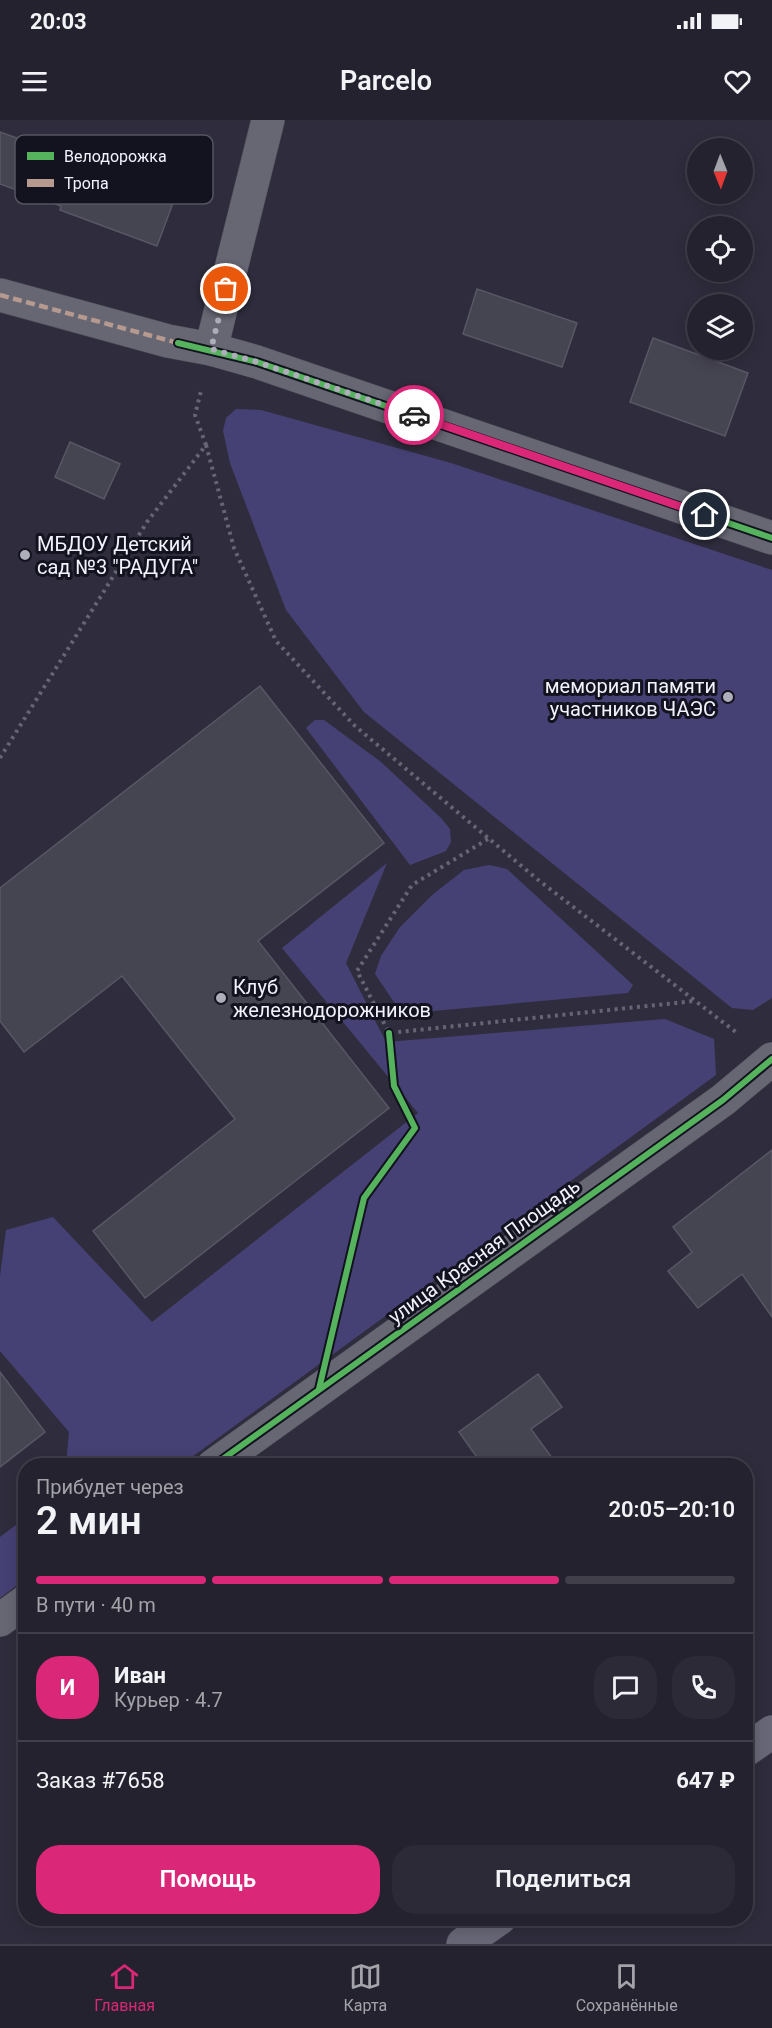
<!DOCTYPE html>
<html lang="ru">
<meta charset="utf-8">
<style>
body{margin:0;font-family:Roboto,sans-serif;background:#2b2a36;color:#f1f3f6;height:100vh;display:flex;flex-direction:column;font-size:22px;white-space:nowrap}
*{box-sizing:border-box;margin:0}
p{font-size:20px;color:#a3a4aa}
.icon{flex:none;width:33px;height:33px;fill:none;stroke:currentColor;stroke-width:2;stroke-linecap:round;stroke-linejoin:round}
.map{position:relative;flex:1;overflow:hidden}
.sheet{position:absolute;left:18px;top:1338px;width:735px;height:468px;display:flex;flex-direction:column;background:#23222e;border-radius:24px;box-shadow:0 3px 15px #0003,0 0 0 2px #403f4a}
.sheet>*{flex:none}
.needle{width:39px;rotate:179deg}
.fabs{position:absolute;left:687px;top:18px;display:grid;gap:12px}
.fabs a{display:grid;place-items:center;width:66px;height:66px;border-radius:50%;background:#23222e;box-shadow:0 3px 15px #0003,0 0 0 2px #403f4a;font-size:30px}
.pin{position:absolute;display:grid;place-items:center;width:51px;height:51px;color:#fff;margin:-26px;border:3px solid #fff;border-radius:50%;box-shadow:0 2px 6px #0007}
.courier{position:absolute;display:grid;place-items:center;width:60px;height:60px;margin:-30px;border:4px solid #db2777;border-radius:50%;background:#fff;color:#222;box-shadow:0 2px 8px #0007}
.summary em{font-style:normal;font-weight:600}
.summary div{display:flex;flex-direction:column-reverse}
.summary{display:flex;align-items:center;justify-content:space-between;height:102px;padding:0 18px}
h1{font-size:39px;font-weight:600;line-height:45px}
.bar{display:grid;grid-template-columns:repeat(4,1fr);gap:9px 6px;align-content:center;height:72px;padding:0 18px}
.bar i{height:8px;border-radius:4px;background:#403f4a}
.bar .active{background:#db2777}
.bar p{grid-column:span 4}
.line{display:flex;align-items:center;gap:15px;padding:0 18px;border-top:2px solid #403f4a}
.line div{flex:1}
.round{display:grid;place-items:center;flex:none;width:63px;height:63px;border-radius:24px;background:#2b2a36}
.button{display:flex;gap:12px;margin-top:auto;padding:12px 18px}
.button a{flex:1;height:69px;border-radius:24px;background:#db2777;color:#fff;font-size:24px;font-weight:600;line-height:69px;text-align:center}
.button a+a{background:#2b2a36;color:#f1f3f6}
.status{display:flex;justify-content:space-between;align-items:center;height:42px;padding:0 30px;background:#23222e;direction:ltr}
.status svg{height:16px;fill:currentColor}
header{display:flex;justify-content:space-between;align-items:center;height:78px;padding:0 18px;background:#23222e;font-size:27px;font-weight:600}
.tabs{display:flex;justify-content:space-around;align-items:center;height:84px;border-top:2px solid #403f4a;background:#23222e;font-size:16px;color:#a3a4aa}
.tabs a{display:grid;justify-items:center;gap:3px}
.tabs .active{color:#db2777}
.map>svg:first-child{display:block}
.green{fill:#464174}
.building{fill:#454451;stroke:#585765;stroke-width:1.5}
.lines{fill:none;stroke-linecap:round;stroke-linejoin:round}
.minor-casing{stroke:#4b4a56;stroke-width:34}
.major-casing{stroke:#4b4a56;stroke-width:34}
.path{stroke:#666573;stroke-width:4;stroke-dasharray:3 4.5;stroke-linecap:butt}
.minor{stroke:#676774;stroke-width:33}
.major{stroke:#686777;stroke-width:33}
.quiet{stroke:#b69a8f;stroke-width:4.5;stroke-dasharray:9 4.5;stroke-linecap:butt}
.cycleway-casing{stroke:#13121f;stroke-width:10}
.cycleway{stroke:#56b35d;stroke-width:6}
.done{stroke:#aeadba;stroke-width:6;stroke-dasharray:0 10.8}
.route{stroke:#db2777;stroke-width:8}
.poi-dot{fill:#aeadba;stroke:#13121f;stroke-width:2}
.labels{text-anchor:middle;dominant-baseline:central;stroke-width:6;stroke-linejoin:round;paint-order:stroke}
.poi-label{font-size:20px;fill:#f2f2fd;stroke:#13121f;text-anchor:start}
.street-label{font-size:20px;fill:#f2f2fd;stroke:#13121f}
.key{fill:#13121f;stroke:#565562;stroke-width:1.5}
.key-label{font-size:16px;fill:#f2f2fd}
</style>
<div class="status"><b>20:03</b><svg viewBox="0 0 49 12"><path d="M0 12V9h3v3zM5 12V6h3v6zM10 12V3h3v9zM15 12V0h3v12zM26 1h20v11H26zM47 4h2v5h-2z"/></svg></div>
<header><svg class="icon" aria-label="menu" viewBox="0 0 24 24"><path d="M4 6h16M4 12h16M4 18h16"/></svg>Parcelo<svg class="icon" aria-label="heart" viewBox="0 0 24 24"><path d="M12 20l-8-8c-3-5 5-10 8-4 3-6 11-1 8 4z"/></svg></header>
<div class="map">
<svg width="772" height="1824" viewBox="0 0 772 1824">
<rect width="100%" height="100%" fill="#2f2d3d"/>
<g class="green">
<polygon points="236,289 261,290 451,343 772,450 772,878 753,890 732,888 364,592 286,490 230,343 223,311 226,298"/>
<polygon points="315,600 324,600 381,642 441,698 450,709 451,722 446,731 410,745 306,608"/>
<polygon points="387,743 346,843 386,922 665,899 714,919 716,955 181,1345 66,1345 69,1312 0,1231 0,1156 6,1110 53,1097 152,1202 418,993 282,828"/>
<polygon points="489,745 507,749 633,865 628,873 411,893 396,885 375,854 381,836 400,807 432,775 464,750"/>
<polygon points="25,1398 25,1459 0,1478 0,1417"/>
</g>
<g class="building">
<polygon points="0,12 176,75 157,126 60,90 61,86 0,64"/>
<polygon points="477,169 577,203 562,247 463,214"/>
<polygon points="653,218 748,253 725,316 630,282"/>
<polygon points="70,322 120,344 104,379 55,357"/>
<polygon points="260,566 384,723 258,821 389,988 145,1178 93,1111 235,999 122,856 24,932 0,901 0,768"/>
<polygon points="772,1030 772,1197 742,1154 698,1188 668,1151 692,1132 673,1107"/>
<polygon points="0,1252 45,1312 0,1347"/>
<polygon points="538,1254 562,1287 531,1309 558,1346 483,1346 459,1312"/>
</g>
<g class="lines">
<g class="minor-casing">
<g id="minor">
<polyline points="0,175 168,221 211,229 257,242 772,418"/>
<polyline points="211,229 268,0"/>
<polyline points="213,1346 723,980 772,939"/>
<polyline points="0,1500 26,1481"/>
</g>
</g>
<g class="major-casing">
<g id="major">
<polyline points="746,1630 772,1612"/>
<polyline points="463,1824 500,1798"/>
</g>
</g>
<g class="path">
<polyline points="206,325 234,428 276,521 355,606 537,759 737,913"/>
<polyline points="0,638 147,402 206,325 195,295 201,271"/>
<polyline points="488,719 412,765 357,851 389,913 695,881"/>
</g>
<use href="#minor" class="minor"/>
<use href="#major" class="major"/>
<polyline class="quiet" points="0,175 178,223"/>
<g class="cycleway-casing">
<g id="cycleway">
<polyline points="178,223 257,242 772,418"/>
<polyline points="319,1269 364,1078 415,1008 394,966 389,913"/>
<polyline points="213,1346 723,980 772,939"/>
</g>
</g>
<use href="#cycleway" class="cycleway"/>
</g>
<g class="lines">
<polyline class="done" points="226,169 211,229 257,242 414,295"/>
<polyline class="route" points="414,295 705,395"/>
</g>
<g class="poi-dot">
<circle cx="25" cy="435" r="6"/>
<circle cx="728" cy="577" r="6"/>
<circle cx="221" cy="878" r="6"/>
</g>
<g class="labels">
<g class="poi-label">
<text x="37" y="424">МБДОУ Детский<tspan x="37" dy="23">сад №3 "РАДУГА"</tspan></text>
<text x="716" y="566" text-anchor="end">мемориал памяти<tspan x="716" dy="23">участников ЧАЭС</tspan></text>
<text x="233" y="867">Клуб<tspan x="233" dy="23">железнодорожников</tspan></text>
</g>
<g class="street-label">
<text transform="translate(484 1131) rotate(-36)">улица Красная Площадь</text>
</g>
</g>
<rect x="15" y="15" width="198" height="69" rx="9" class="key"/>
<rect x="27" y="32" width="27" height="8" fill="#56b35d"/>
<rect x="27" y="59" width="27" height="8" fill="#b69a8f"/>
<g class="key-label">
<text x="64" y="42">Велодорожка</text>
<text x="64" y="69">Тропа</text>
</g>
</svg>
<div class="fabs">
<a><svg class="needle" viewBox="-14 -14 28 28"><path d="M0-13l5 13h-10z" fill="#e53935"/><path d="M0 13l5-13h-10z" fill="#a3a4aa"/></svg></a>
<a><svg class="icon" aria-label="locate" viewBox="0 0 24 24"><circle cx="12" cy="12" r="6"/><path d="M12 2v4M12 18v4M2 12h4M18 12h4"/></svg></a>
<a><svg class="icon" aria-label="layers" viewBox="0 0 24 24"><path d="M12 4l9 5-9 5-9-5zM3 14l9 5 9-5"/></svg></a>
</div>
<div class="pin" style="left:226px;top:169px;background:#ea580c"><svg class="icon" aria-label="bag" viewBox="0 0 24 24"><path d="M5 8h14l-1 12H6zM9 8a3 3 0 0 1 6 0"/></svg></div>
<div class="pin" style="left:705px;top:395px;background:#1f2937"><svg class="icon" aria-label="home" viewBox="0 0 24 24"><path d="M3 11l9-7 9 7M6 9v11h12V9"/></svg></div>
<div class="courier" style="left:414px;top:295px"><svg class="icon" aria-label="car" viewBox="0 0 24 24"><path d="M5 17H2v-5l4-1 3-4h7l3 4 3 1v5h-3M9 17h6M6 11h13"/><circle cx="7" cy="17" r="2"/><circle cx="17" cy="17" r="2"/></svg></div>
<section class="sheet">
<div class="summary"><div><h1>2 мин</h1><p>Прибудет через</p></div><em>20:05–20:10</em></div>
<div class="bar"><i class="active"></i><i class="active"></i><i class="active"></i><i></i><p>В пути · 40 m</p></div>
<div class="line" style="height:108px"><b class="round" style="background:#db2777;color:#fff">И</b><div><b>Иван</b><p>Курьер · 4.7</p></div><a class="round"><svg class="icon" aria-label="chat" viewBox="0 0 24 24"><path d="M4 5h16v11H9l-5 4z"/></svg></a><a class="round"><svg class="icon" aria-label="phone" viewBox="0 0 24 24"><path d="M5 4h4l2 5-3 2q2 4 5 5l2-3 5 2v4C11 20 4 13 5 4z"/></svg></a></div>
<div class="line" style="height:78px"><div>Заказ #7658</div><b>647 ₽</b></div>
<div class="button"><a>Помощь</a><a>Поделиться</a></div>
</section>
</div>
<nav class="tabs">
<a class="active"><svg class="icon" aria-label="home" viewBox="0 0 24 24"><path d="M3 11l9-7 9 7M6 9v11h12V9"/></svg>Главная</a>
<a><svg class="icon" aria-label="map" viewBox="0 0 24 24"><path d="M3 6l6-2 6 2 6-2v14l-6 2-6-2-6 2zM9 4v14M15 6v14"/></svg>Карта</a>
<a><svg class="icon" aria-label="saved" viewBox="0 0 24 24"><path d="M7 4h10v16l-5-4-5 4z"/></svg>Сохранённые</a>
</nav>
